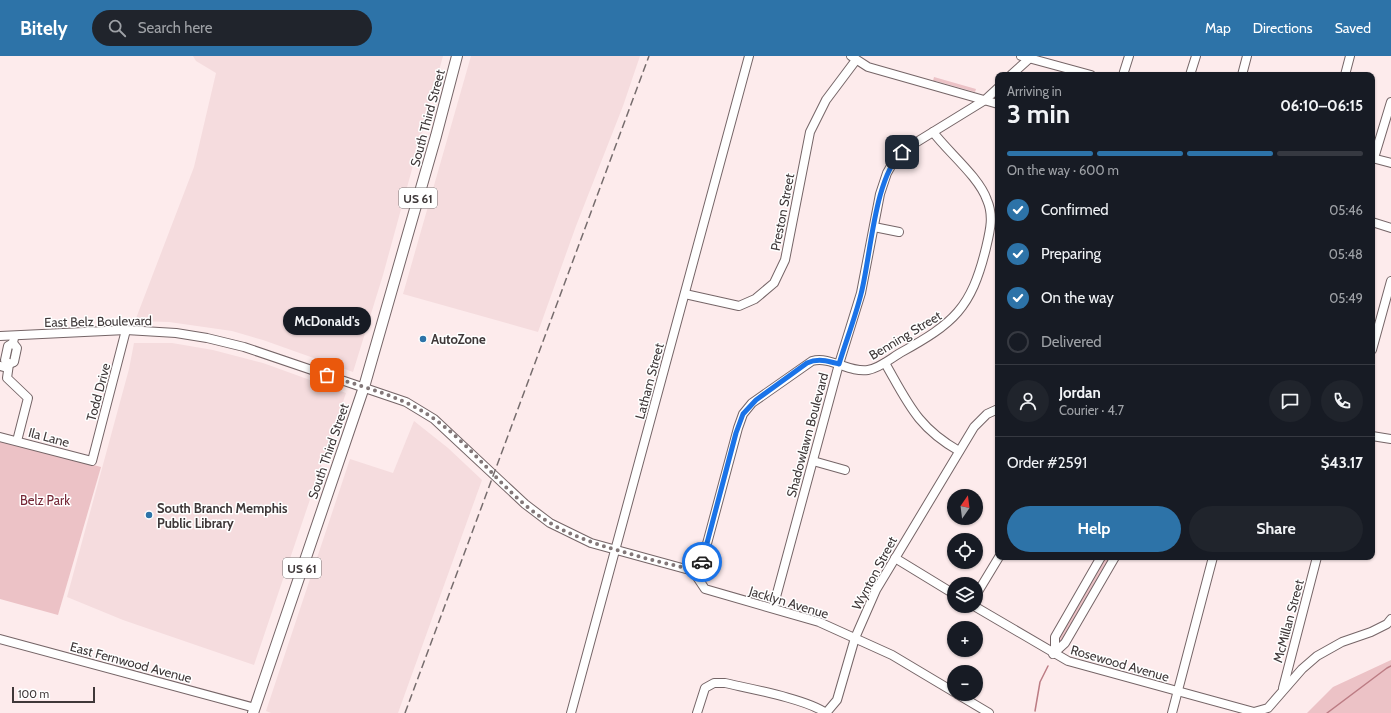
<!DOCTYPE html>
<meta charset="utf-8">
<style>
body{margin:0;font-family:Cabin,sans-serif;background:#20242c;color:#f1f3f6;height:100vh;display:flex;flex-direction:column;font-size:15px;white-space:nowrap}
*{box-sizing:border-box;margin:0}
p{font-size:13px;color:#9ea1a6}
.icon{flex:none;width:22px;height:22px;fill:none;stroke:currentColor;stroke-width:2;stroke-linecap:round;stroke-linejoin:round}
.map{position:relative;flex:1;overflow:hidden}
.sheet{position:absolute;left:995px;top:16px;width:380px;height:488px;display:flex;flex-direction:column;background:#171b24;border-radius:8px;box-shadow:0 1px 3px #0004}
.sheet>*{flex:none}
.needle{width:26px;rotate:14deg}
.fabs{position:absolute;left:947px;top:433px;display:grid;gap:8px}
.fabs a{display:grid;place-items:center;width:36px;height:36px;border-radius:50%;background:#171b24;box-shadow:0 1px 3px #0004;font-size:20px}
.scale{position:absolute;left:12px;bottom:10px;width:83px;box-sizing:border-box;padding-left:4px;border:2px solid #3f3839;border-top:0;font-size:11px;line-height:14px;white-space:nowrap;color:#3f3839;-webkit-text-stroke:3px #fff;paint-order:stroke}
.pin{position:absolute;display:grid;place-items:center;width:34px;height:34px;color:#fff;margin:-17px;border-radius:8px;box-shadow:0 2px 6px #0006}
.courier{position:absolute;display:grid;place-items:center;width:40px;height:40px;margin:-20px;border:3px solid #1a73e8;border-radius:50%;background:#fff;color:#222;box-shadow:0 1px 5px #0007}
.bubble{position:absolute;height:28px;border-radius:14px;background:#171b24;box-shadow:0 1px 3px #0004;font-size:13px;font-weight:700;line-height:28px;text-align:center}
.summary em{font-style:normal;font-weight:700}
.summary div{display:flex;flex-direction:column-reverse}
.summary{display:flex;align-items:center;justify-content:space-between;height:68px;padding:0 12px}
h1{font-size:26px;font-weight:700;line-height:30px}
.bar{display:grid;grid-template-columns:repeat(4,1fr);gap:6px 4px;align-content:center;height:48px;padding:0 12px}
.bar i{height:5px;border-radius:3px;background:#363941}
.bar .on{background:#2d73a8}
.bar p{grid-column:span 4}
.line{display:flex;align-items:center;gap:10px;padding:0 12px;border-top:1px solid #363941}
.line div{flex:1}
.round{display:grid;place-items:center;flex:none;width:42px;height:42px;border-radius:21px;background:#20242c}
ol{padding:0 12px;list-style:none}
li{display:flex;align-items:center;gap:12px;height:44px}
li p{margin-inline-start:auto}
li .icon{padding:4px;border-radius:50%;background:#2d73a8;color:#fff;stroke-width:4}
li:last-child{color:#9ea1a6}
li i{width:22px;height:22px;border:2px solid #363941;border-radius:50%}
.button{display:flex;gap:8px;margin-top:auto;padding:8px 12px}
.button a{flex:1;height:46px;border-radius:24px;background:#2d73a8;color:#fff;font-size:16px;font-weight:700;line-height:46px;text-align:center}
.button a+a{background:#20242c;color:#f1f3f6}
header{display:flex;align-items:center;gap:24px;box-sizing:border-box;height:56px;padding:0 20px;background:#2d73a8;color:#fff}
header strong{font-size:19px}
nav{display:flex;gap:22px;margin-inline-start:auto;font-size:14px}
.search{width:280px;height:36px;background:#20242c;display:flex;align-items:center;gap:10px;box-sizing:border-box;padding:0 14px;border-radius:22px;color:#9ea1a6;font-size:15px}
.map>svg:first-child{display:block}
.built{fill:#f5dcde}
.green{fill:#ecc2c6}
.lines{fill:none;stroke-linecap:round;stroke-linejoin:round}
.stream{stroke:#bc7c84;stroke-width:1.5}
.minor-casing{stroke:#756567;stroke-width:10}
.major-casing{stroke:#756567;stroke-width:12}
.minor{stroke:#fff;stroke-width:8}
.major{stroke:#fff;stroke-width:10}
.rail{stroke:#766c6d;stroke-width:1.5;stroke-dasharray:8 4;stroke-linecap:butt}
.done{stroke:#827778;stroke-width:4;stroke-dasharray:0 7.2}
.route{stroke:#1a73e8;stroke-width:5}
.poi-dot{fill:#2d73a8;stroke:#fff;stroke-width:1.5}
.labels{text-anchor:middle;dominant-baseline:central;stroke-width:3;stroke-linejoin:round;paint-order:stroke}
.shield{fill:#fff;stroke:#797474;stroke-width:1}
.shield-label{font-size:12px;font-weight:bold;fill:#3f3839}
.street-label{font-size:13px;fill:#3f3839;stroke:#fff}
.poi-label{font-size:13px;font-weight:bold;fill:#3f3839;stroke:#fff;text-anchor:start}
.park-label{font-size:13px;fill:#752736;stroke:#fff}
</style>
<header>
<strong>Bitely</strong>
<div class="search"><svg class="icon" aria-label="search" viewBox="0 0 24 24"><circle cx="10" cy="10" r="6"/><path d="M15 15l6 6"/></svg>Search here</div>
<nav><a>Map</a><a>Directions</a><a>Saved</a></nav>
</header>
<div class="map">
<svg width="1391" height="657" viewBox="0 0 1391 657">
<rect width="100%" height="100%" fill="#fdebec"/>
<g class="built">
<polygon points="193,0 443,0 383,219 353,316 263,284 232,275 169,266 135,265 194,111 216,17 196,5"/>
<polygon points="471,0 640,0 623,50 576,170 538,276 403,238"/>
<polygon points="134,287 172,287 213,294 263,307 346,337 254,609 123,564 67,541 129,313"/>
<polygon points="414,365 448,392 482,424 398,657 271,657 266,655 350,403 393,417"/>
</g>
<g class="green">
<polygon points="934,21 976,33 975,36 936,25 933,25"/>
<polygon points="0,384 101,411 58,559 0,543"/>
<polygon points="1104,501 1112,501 1063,585 1059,586 1057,584"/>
<polygon points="1391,604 1391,657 1307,657 1333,631"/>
</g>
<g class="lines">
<g class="stream">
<polyline points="1035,655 1040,626 1048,610"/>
<polyline points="1327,657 1387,612 1391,610"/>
</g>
<g class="minor-casing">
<g id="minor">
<polyline points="851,0 868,11 998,48"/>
<polyline points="1021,0 1091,19"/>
<polyline points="1011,19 1031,1"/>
<polyline points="1123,19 1129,0"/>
<polyline points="1190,19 1196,0"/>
<polyline points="1242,19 1247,0"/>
<polyline points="1345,19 1350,0"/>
<polyline points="1372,102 1391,107"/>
<polyline points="1374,102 1391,46"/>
<polyline points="1372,166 1391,172"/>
<polyline points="874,171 899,176"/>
<polyline points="685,238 739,250 755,243 774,227 785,204 810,76 826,44 856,4"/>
<polyline points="0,280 126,274 176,277 207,282 244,291 406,346 434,363 525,448 550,467 591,487 693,515 705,533 819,566 892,599 954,636"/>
<polyline points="13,287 8,290 5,304 9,308 7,322 28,342 17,385"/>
<polyline points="1372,294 1391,225"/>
<path d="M885,307C908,347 917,371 959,395"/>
<polyline points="9,308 14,306 17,292 13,287 14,282"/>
<polyline points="0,310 8,312"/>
<polyline points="1372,380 1391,383"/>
<polyline points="0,381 92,405 126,274"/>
<polyline points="813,405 845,414"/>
<polyline points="895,502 954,538"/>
<path d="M696,517L701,510L738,372L743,358L752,347L812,305C831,300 849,317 868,314C880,312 890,303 900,297C954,267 971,253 986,192C990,175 994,160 987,144C979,121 948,96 933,76"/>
<polyline points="976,539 999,501"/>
<polyline points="974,550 1068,605 1254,656 1268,652 1302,613 1317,600 1342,586 1371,576 1387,568 1391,563"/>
<polyline points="773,552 839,308 861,237 880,138 887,117 895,103 907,92 985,44 998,32"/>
<polyline points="0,583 255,652"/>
<polyline points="1055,594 1055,581 1101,501"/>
<polyline points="1053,598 1065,587 1115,501"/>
<polyline points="1283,632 1317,501"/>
<polyline points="957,638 989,657"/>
<polyline points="571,657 749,0"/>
<path d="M697,657L705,632L714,627H725C751,633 806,643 826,657"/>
<polyline points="826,657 837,644 855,582 876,534 974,371 987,358 998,353"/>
<polyline points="1172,657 1213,501"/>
</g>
</g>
<g class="major-casing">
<polyline id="major" points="253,657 364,331 436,80 457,0"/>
</g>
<use href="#minor" class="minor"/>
<use href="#major" class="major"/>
<polyline class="rail" points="405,657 649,0"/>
</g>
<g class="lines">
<path class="done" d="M327,319C362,331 402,340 433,362C476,392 505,440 550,467C582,486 617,494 652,504C666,508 684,510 696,517L702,506"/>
<path class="route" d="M702,506L736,377L743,358L756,344L807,307C818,302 828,305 839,308C846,285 855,262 861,238C871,200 874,122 902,96"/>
</g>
<g class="poi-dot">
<circle cx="423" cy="283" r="4"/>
<circle cx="149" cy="459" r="4"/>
</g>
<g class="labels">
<g class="shield">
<rect x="399" y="132" width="38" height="20" rx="3"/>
<rect x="283" y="502" width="38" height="20" rx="3"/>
</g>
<g class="shield-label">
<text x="418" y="142">US 61</text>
<text x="302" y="512">US 61</text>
</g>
<g class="street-label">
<text transform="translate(427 62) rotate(-75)">South Third Street</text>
<text transform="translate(782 156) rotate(-79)">Preston Street</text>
<text transform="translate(98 265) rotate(-1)">East Belz Boulevard</text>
<text transform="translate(905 279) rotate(-31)">Benning Street</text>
<text transform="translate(649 325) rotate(-75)">Latham Street</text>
<text transform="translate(98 336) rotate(-75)">Todd Drive</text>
<text transform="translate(807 379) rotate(-75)">Shadowlawn Boulevard</text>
<text transform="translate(49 381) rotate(15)">Ila Lane</text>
<text transform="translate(328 395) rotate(-71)">South Third Street</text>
<text transform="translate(874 517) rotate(-62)">Wynton Street</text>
<text transform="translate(789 546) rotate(17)">Jacklyn Avenue</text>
<text transform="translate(1288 565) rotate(-75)">McMillan Street</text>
<text transform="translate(131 606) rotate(15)">East Fernwood Avenue</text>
<text transform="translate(1120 607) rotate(16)">Rosewood Avenue</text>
</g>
<g class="poi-label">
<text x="431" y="283">AutoZone</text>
<text x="157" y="452">South Branch Memphis<tspan x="157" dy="15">Public Library</tspan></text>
</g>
<g class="park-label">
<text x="45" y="444">Belz Park</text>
</g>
</g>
</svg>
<div class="fabs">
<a><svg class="needle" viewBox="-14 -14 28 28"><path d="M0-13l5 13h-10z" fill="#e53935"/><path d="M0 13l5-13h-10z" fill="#9ea1a6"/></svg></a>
<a><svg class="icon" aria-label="locate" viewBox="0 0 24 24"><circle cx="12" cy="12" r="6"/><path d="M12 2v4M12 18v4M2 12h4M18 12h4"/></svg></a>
<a><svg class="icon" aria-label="layers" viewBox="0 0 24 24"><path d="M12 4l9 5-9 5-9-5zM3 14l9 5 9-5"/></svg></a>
<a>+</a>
<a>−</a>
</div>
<div class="scale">100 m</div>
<div class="pin" style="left:327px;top:319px;background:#ea580c"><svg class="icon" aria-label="bag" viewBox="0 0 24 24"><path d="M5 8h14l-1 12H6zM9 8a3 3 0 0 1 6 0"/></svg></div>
<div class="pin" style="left:902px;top:96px;background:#1f2937"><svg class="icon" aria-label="home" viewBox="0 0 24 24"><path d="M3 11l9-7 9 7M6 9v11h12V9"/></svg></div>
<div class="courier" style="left:702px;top:506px"><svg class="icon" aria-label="car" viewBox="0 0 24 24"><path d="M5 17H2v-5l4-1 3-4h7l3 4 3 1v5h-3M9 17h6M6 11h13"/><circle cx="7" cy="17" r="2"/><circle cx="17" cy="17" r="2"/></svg></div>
<div class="bubble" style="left:283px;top:251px;width:88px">McDonald's</div>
<section class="sheet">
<div class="summary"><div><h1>3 min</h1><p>Arriving in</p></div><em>06:10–06:15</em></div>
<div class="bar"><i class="on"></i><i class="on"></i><i class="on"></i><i></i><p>On the way · 600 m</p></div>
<ol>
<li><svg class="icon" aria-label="check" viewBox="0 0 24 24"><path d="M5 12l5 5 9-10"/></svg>Confirmed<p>05:46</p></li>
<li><svg class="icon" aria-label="check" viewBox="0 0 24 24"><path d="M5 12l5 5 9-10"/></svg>Preparing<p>05:48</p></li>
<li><svg class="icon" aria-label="check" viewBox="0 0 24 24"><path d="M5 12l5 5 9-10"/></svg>On the way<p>05:49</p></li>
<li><i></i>Delivered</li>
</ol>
<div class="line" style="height:72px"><a class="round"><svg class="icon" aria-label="person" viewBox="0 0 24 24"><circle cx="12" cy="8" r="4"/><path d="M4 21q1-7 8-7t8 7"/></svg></a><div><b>Jordan</b><p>Courier · 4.7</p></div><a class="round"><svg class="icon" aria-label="chat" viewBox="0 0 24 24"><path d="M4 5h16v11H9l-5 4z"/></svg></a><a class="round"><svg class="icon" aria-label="phone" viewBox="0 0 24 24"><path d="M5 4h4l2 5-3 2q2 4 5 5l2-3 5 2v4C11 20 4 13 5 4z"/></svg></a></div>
<div class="line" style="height:52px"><div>Order #2591</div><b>$43.17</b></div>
<div class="button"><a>Help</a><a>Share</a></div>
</section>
</div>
